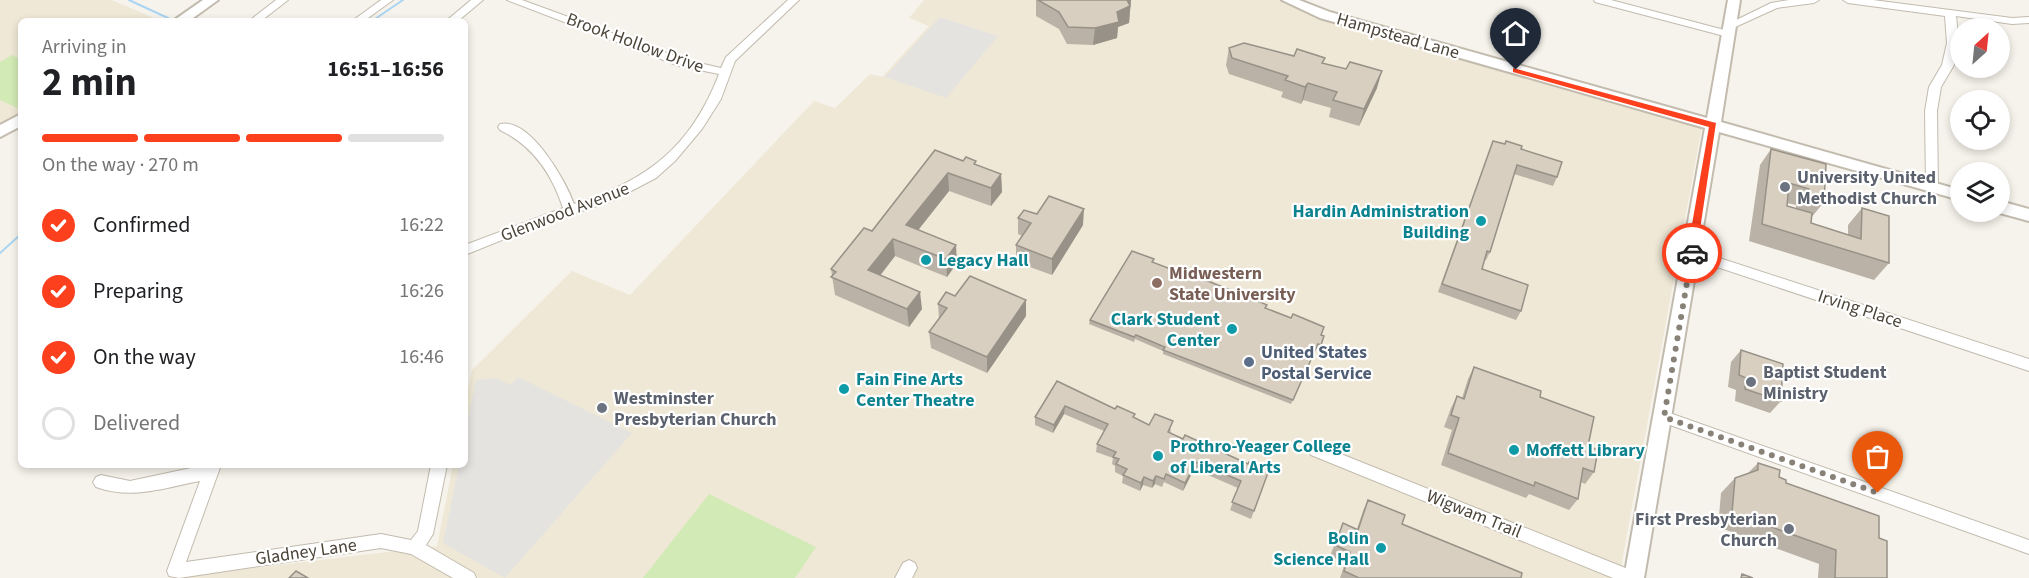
<!DOCTYPE html>
<meta charset="utf-8">
<style>
body{margin:0;font-family:"Source Sans 3",sans-serif;background:#f6f6f6;color:#202124;height:100vh;display:flex;flex-direction:column;font-size:22px;white-space:nowrap}
*{box-sizing:border-box;margin:0}
p{font-size:20px;color:#757577}
.icon{flex:none;width:33px;height:33px;fill:none;stroke:currentColor;stroke-width:2;stroke-linecap:round;stroke-linejoin:round}
.map{position:relative;flex:1;overflow:hidden}
.side{position:absolute;left:18px;top:18px;width:450px;height:450px;display:flex;flex-direction:column;background:#fff;border-radius:9px;box-shadow:0 3px 9px #0003}
.side>*{flex:none}
.needle{width:39px;rotate:27deg}
.buttons{position:absolute;left:1950px;top:18px;display:grid;gap:12px}
.buttons a{display:grid;place-items:center;width:60px;height:60px;border-radius:50%;background:#fff;box-shadow:0 3px 9px #0003;font-size:30px}
.pin{position:absolute;display:grid;place-items:center;width:51px;height:51px;color:#fff;margin:-62px -26px;border-radius:50% 50% 50% 0;rotate:-45deg;box-shadow:0 0 6px #0007}
.pin .icon{rotate:45deg}
.courier{position:absolute;display:grid;place-items:center;width:60px;height:60px;margin:-30px;border:4px solid #fc3f1d;border-radius:50%;background:#fff;color:#222;box-shadow:0 2px 8px #0007}
.overview em{font-style:normal;font-weight:700}
.overview div{display:flex;flex-direction:column-reverse}
.overview{display:flex;align-items:center;justify-content:space-between;height:102px;padding:0 24px}
h1{font-size:39px;font-weight:700;line-height:45px}
.bar{display:grid;grid-template-columns:repeat(4,1fr);gap:9px 6px;align-content:center;height:72px;padding:0 24px}
.bar i{height:8px;border-radius:4px;background:#e0e0e0}
.bar .current{background:#fc3f1d}
.bar p{grid-column:span 4}
ol{padding:0 24px;list-style:none}
li{display:flex;align-items:center;gap:18px;height:66px}
li p{margin-inline-start:auto}
li .icon{padding:6px;border-radius:50%;background:#fc3f1d;color:#fff;stroke-width:4}
li:last-child{color:#757577}
li i{width:33px;height:33px;border:3px solid #e0e0e0;border-radius:50%}
.map>svg:first-child{display:block}
.education{fill:#efe8d6}
.green{fill:#d2eab5}
.parking{fill:#e5e3e0}
.lines{fill:none;stroke-linecap:round;stroke-linejoin:round}
.stream{stroke:#a9d4f2;stroke-width:2}
.minor-casing{stroke:#c2bbae;stroke-width:2}
.tertiary-casing{stroke:#c2bbae;stroke-width:4}
.minor{fill:#fff;fill-rule:evenodd}
.tertiary{fill:#fff;fill-rule:evenodd}
.wall{fill:#bab2a6;fill-rule:evenodd}
.shaded-wall{fill:#979187}
.building{fill:#d8cfc1;stroke:#979187;stroke-width:1.5}
.route{fill:#fc3f1d}
.done{stroke:#878178;stroke-width:6;stroke-dasharray:0 10.8}
.worship-dot{fill:#6b7280;stroke:#fff;stroke-width:2}
.culture-dot{fill:#0f9aa8;stroke:#fff;stroke-width:2}
.education-dot{fill:#8d6e63;stroke:#fff;stroke-width:2}
.service-dot{fill:#5c6f8a;stroke:#fff;stroke-width:2}
.labels{text-anchor:middle;dominant-baseline:central;stroke-width:4.5;stroke-linejoin:round;paint-order:stroke}
.street-label{font-size:18px;fill:#4b4439;stroke:#fff}
.worship-label{font-size:18px;font-weight:bold;fill:#5b616d;stroke:#fff;text-anchor:start}
.culture-label{font-size:18px;font-weight:bold;fill:#0d838f;stroke:#fff;text-anchor:start}
.education-label{font-size:18px;font-weight:bold;fill:#785e54;stroke:#fff;text-anchor:start}
.service-label{font-size:18px;font-weight:bold;fill:#4e5e75;stroke:#fff;text-anchor:start}
</style>
<div class="map">
<svg width="2029" height="578" viewBox="0 0 2029 578">
<rect width="100%" height="100%" fill="#f6f3ec"/>
<g class="education">
<polygon points="0,0 112,0 161,21 21,21 21,113 0,126"/>
<polygon points="924,0 1280,0 1291,6 1702,126 1619,578 172,578 437,546 453,465 465,465 465,404 472,370 572,271 630,295 814,101 835,108 870,74 882,77 929,26 909,18"/>
</g>
<g class="green">
<polygon points="12,55 21,59 21,106 17,108 0,100 0,62"/>
<polygon points="709,494 816,547 795,578 643,578"/>
</g>
<g class="parking">
<polygon points="940,17 998,36 946,98 885,77"/>
<polygon points="518,377 632,433 505,578 443,543 459,465 465,465 465,433 476,380 496,378 510,385"/>
</g>
<g class="lines">
<g class="stream">
<polyline points="129,0 168,18"/>
<polyline points="372,21 403,0"/>
<polyline points="0,253 21,234"/>
</g>
<g class="minor-casing">
<g id="minor">
<polygon points="276,0 288,0 261,21 249,21"/>
<polygon points="381,0 393,0 364,21 352,21"/>
<polygon points="471,0 483,0 458,21 446,21"/>
<path d="M507,0H522L686,60L721,68L726,57L788,0H799L735,61L721,99L702,129L675,161L656,178L612,201L539,225L465,255V245L563,208C552,174 533,146 500,130L498,127L500,124C530,117 566,181 574,204C647,181 691,147 719,74L679,66Z"/>
<polygon points="1594,0 1611,0 1732,32 1733,34 1728,37 1595,2"/>
<polygon points="1789,0 1819,0 1814,3 1777,8 1733,28 1725,28 1724,26 1771,3"/>
<polygon points="1843,0 1873,0 2012,18 2029,17 2029,23 2012,24 1956,16 1959,43 1954,65 1941,87 1937,111 1938,187 1936,190 1932,191 1926,187 1925,111 1929,87 1942,65 1947,43 1945,16 1848,3"/>
<polygon points="1692,249 2029,359 2029,371 1687,257 1685,254 1687,251"/>
<polygon points="1664,411 2029,540 2029,554 1659,421 1657,417 1659,413"/>
<polygon points="1316,444 1638,573 1640,578 1613,578 1311,455 1308,450 1311,445"/>
<path d="M205,465H221L186,562L381,534L411,540L418,531L431,465H447L433,534L426,545L474,573L476,578H453L411,554L381,548L179,578L169,576L167,571L200,481C163,488 132,500 96,487L93,482L96,477L101,475L130,481Z"/>
<polygon points="909,560 915,563 917,568 912,578 895,578 903,563"/>
</g>
</g>
<g class="tertiary-casing">
<g id="tertiary">
<polygon points="203,0 218,0 189,21 173,21"/>
<polygon points="1282,0 1299,0 1330,12 1707,118 1728,0 1740,0 1721,122 1960,190 1960,200 1719,132 1644,578 1624,578 1705,128 1320,18"/>
<polygon points="21,114 21,126 0,137 0,125"/>
<polygon points="2000,201 2029,209 2029,221 1996,212 2000,212"/>
</g>
</g>
<use href="#minor" class="minor"/>
<use href="#tertiary" class="tertiary"/>
</g>
<g class="wall">
<polygon points="1036,0 1131,0 1129,23 1118,27 1117,38 1093,45 1067,44 1059,29 1036,16"/>
<polygon points="1229,48 1324,63 1377,88 1359,126 1329,117 1331,108 1303,100 1301,104 1281,97 1283,92 1229,74 1226,65"/>
<polygon points="1493,141 1521,149 1557,177 1553,186 1514,174 1490,252 1486,260 1484,260 1482,269 1521,311 1516,320 1438,292"/>
<path d="M1771,149L1824,202L1811,218V223L1848,235V225L1862,208L1889,263L1874,280L1749,241L1760,165ZM1787,203L1796,205V209L1787,206Z"/>
<polygon points="935,150 1001,174 1002,192 991,206 949,191 918,230 957,263 947,277 895,256 880,276 922,309 909,327 835,295 831,269 872,231"/>
<polygon points="1037,214 1083,225 1052,275 1016,262 1016,245 1022,236 1018,234 1018,218"/>
<polygon points="1154,263 1238,293 1260,298 1259,302 1265,308 1324,336 1319,349 1316,348 1291,404 1163,354 1163,351 1135,339 1134,342 1089,324 1090,320"/>
<polygon points="955,296 1026,316 987,373 931,348 929,332 939,319 938,304"/>
<polygon points="1741,350 1781,401 1770,413 1735,401 1736,390 1728,387 1731,362"/>
<polygon points="1474,367 1540,397 1588,446 1594,472 1585,484 1581,482 1578,499 1569,510 1529,494 1526,498 1441,465 1452,430 1444,427 1451,408 1457,396 1462,398 1468,379"/>
<polygon points="1057,381 1149,425 1171,429 1170,433 1248,464 1269,470 1251,519 1230,510 1238,488 1194,469 1183,491 1164,482 1162,487 1155,484 1152,488 1143,485 1140,491 1122,483 1123,476 1115,472 1115,466 1112,464 1113,458 1096,452 1097,444 1104,431 1064,414 1053,433 1035,425 1035,417"/>
<polygon points="1758,463 1786,483 1879,538 1887,578 1818,578 1819,564 1718,527 1721,493 1735,478 1748,473"/>
<polygon points="1368,500 1402,524 1521,578 1340,578 1345,563 1330,556 1343,523 1357,529 1363,511"/>
</g>
<g class="shaded-wall">
<polygon points="1126,0 1131,0 1129,23 1118,27 1117,38 1093,45 1095,28 1117,12"/>
<polygon points="1382,71 1377,88 1359,126 1364,109"/>
<polygon points="1308,83 1303,100 1301,104 1305,87"/>
<polygon points="948,173 949,191 908,243 906,225"/>
<polygon points="1001,174 1002,192 991,206 991,188"/>
<polygon points="1084,209 1083,225 1052,275 1052,259"/>
<polygon points="893,239 895,256 870,288 868,270"/>
<polygon points="956,245 957,263 947,277 946,259"/>
<polygon points="920,292 922,309 909,327 907,309"/>
<polygon points="1026,300 1026,316 987,373 987,357"/>
<polygon points="1065,406 1064,414 1053,433 1054,425"/>
<polygon points="1196,462 1194,469 1183,491 1185,483"/>
<polygon points="1156,476 1155,484 1152,488 1153,481"/>
<polygon points="1144,477 1143,485 1140,491 1141,483"/>
</g>
<g class="building">
<polygon points="1038,0 1127,0 1130,6 1117,12 1119,22 1095,28 1068,27 1059,12"/>
<polygon points="1244,43 1294,56 1297,49 1325,58 1322,63 1346,69 1350,62 1382,71 1364,109 1333,100 1337,92 1308,83 1305,87 1285,80 1288,76 1232,58 1229,48"/>
<polygon points="1493,141 1505,144 1506,141 1522,146 1521,149 1562,162 1557,177 1517,165 1490,252 1487,251 1482,269 1528,285 1521,311 1442,284"/>
<polygon points="1771,149 1826,164 1824,202 1808,197 1809,189 1789,183 1787,206 1812,213 1811,223 1861,239 1862,208 1889,216 1889,263 1762,224"/>
<polygon points="935,150 963,161 966,157 976,161 974,164 1001,174 991,188 948,173 906,225 956,245 946,259 893,239 868,270 920,292 907,309 831,277 836,272 831,269 864,228 872,231"/>
<polygon points="1049,196 1084,209 1052,259 1016,245 1031,223 1018,218 1024,210 1037,214"/>
<polygon points="1132,251 1154,259 1152,262 1194,278 1195,276 1238,293 1239,290 1260,298 1258,301 1267,305 1265,308 1291,318 1293,314 1324,327 1321,335 1324,336 1321,345 1318,344 1293,400 1163,350 1165,347 1136,335 1134,337 1090,320"/>
<polygon points="970,276 1026,300 987,357 929,332 947,308 938,304 946,292 955,296"/>
<polygon points="1741,350 1783,364 1781,401 1745,389 1746,378 1739,375"/>
<polygon points="1474,367 1541,391 1540,397 1594,417 1588,446 1598,450 1594,472 1583,468 1578,499 1535,482 1534,486 1448,453 1459,418 1451,415 1457,396 1464,399"/>
<polygon points="1057,381 1115,409 1117,406 1135,414 1133,417 1149,425 1155,414 1173,421 1168,432 1183,439 1185,435 1248,464 1249,462 1269,470 1254,511 1232,502 1241,481 1196,462 1185,483 1166,474 1164,479 1156,476 1153,481 1144,477 1141,483 1123,475 1127,469 1116,464 1119,459 1113,457 1116,452 1097,444 1108,424 1065,406 1054,425 1035,417"/>
<polygon points="1758,463 1780,470 1779,477 1786,480 1786,483 1879,516 1879,538 1887,541 1887,578 1835,578 1836,550 1732,513 1735,478 1758,470"/>
<polygon points="1368,500 1405,515 1402,524 1522,573 1521,578 1359,578 1344,571 1350,552 1335,545 1343,523 1358,530"/>
<polygon points="296,571 308,578 289,578"/>
<polygon points="1742,574 1753,578 1741,578"/>
</g>
<polygon class="route" points="1513,68 1716,123 1696,256 1687,253 1709,127 1513,72"/>
<g class="lines">
<polyline class="done" points="1692,253 1664,417 1878,493"/>
</g>
<g class="worship-dot">
<circle cx="1785" cy="187" r="6"/>
<circle cx="1751" cy="382" r="6"/>
<circle cx="602" cy="408" r="6"/>
<circle cx="1789" cy="529" r="6"/>
</g>
<g class="culture-dot">
<circle cx="1481" cy="221" r="6"/>
<circle cx="926" cy="260" r="6"/>
<circle cx="1232" cy="329" r="6"/>
<circle cx="844" cy="389" r="6"/>
<circle cx="1514" cy="450" r="6"/>
<circle cx="1158" cy="456" r="6"/>
<circle cx="1381" cy="548" r="6"/>
</g>
<circle class="education-dot" cx="1157" cy="283" r="6"/>
<circle class="service-dot" cx="1249" cy="362" r="6"/>
<g class="labels">
<g class="street-label">
<text transform="translate(1398 36) rotate(16)">Hampstead Lane</text>
<text transform="translate(635 43) rotate(20)">Brook Hollow Drive</text>
<text transform="translate(565 212) rotate(-21)">Glenwood Avenue</text>
<text transform="translate(1860 309) rotate(18)">Irving Place</text>
<text transform="translate(1474 514) rotate(22)">Wigwam Trail</text>
<text transform="translate(306 552) rotate(-8)">Gladney Lane</text>
</g>
<g class="worship-label">
<text x="1797" y="177">University United<tspan x="1797" dy="21">Methodist Church</tspan></text>
<text x="1763" y="372">Baptist Student<tspan x="1763" dy="21">Ministry</tspan></text>
<text x="614" y="398">Westminster<tspan x="614" dy="21">Presbyterian Church</tspan></text>
<text x="1777" y="519" text-anchor="end">First Presbyterian<tspan x="1777" dy="21">Church</tspan></text>
</g>
<g class="culture-label">
<text x="1469" y="211" text-anchor="end">Hardin Administration<tspan x="1469" dy="21">Building</tspan></text>
<text x="938" y="260">Legacy Hall</text>
<text x="1220" y="319" text-anchor="end">Clark Student<tspan x="1220" dy="21">Center</tspan></text>
<text x="856" y="379">Fain Fine Arts<tspan x="856" dy="21">Center Theatre</tspan></text>
<text x="1170" y="446">Prothro-Yeager College<tspan x="1170" dy="21">of Liberal Arts</tspan></text>
<text x="1526" y="450">Moffett Library</text>
<text x="1369" y="538" text-anchor="end">Bolin<tspan x="1369" dy="21">Science Hall</tspan></text>
</g>
<g class="education-label">
<text x="1169" y="273">Midwestern<tspan x="1169" dy="21">State University</tspan></text>
</g>
<g class="service-label">
<text x="1261" y="352">United States<tspan x="1261" dy="21">Postal Service</tspan></text>
</g>
</g>
</svg>
<div class="buttons">
<a><svg class="needle" viewBox="-14 -14 28 28"><path d="M0-13l5 13h-10z" fill="#e53935"/><path d="M0 13l5-13h-10z" fill="#757577"/></svg></a>
<a><svg class="icon" aria-label="locate" viewBox="0 0 24 24"><circle cx="12" cy="12" r="6"/><path d="M12 2v4M12 18v4M2 12h4M18 12h4"/></svg></a>
<a><svg class="icon" aria-label="layers" viewBox="0 0 24 24"><path d="M12 4l9 5-9 5-9-5zM3 14l9 5 9-5"/></svg></a>
</div>
<div class="pin" style="left:1878px;top:493px;background:#ea580c"><svg class="icon" aria-label="bag" viewBox="0 0 24 24"><path d="M5 8h14l-1 12H6zM9 8a3 3 0 0 1 6 0"/></svg></div>
<div class="pin" style="left:1516px;top:70px;background:#1f2937"><svg class="icon" aria-label="home" viewBox="0 0 24 24"><path d="M3 11l9-7 9 7M6 9v11h12V9"/></svg></div>
<div class="courier" style="left:1692px;top:253px"><svg class="icon" aria-label="car" viewBox="0 0 24 24"><path d="M5 17H2v-5l4-1 3-4h7l3 4 3 1v5h-3M9 17h6M6 11h13"/><circle cx="7" cy="17" r="2"/><circle cx="17" cy="17" r="2"/></svg></div>
<section class="side">
<div class="overview"><div><h1>2 min</h1><p>Arriving in</p></div><em>16:51–16:56</em></div>
<div class="bar"><i class="current"></i><i class="current"></i><i class="current"></i><i></i><p>On the way · 270 m</p></div>
<ol>
<li><svg class="icon" aria-label="check" viewBox="0 0 24 24"><path d="M5 12l5 5 9-10"/></svg>Confirmed<p>16:22</p></li>
<li><svg class="icon" aria-label="check" viewBox="0 0 24 24"><path d="M5 12l5 5 9-10"/></svg>Preparing<p>16:26</p></li>
<li><svg class="icon" aria-label="check" viewBox="0 0 24 24"><path d="M5 12l5 5 9-10"/></svg>On the way<p>16:46</p></li>
<li><i></i>Delivered</li>
</ol>
</section>
</div>
